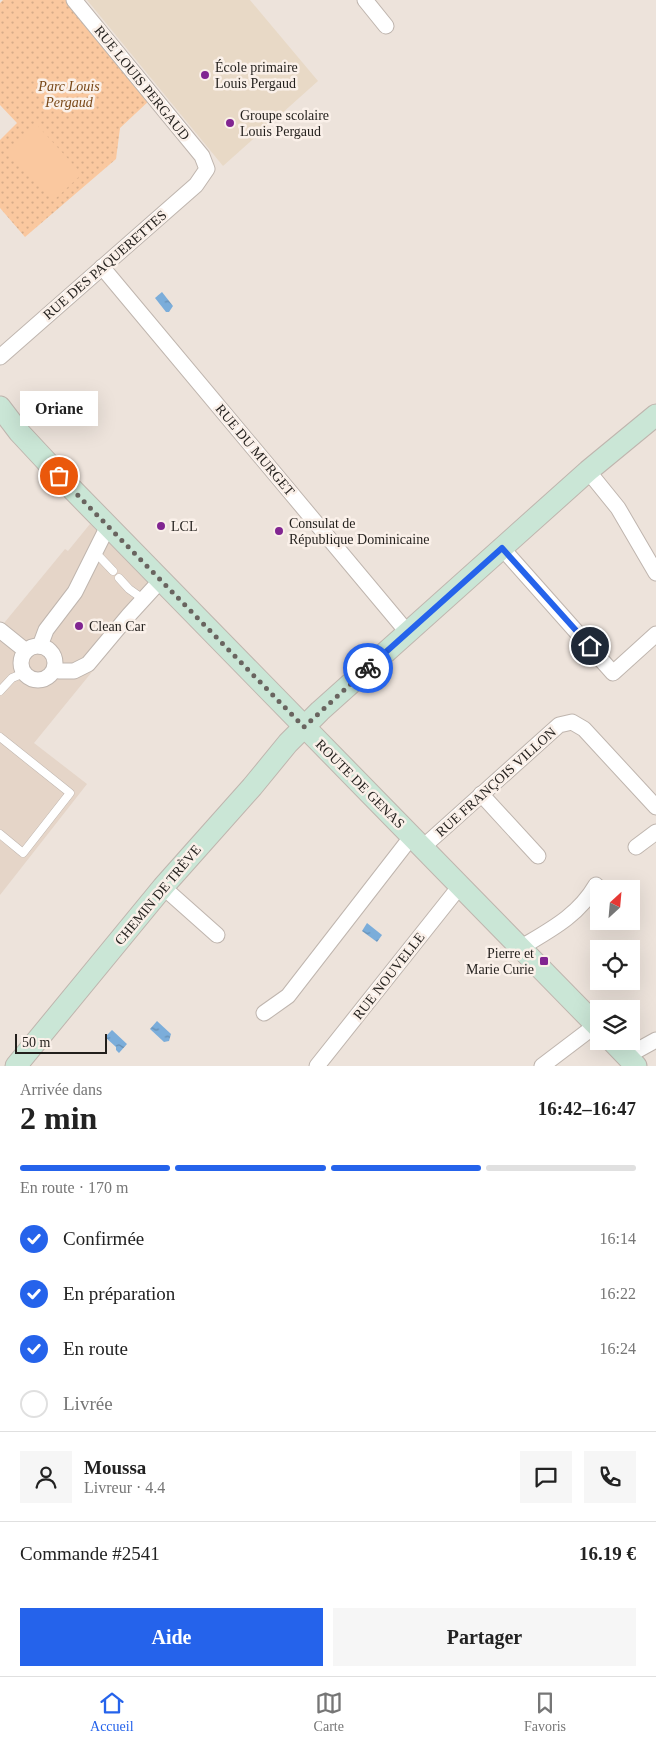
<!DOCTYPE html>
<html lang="fr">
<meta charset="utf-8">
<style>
body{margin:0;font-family:Georgia,serif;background:#f6f6f6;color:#222;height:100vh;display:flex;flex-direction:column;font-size:19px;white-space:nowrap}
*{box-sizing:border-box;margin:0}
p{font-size:16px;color:#767676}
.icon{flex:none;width:28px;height:28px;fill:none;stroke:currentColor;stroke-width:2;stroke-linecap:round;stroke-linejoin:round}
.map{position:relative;height:1066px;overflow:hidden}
.details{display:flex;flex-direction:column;background:#fff;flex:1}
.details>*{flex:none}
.needle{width:32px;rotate:26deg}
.controls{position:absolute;left:590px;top:880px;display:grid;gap:10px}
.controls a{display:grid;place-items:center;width:50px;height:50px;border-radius:0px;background:#fff;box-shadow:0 5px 20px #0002;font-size:25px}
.scale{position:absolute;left:15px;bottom:12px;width:92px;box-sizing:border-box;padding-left:5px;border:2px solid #221f1c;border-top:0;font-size:14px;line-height:18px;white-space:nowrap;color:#221f1c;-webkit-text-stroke:4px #faf0e9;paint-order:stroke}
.pin{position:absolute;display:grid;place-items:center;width:42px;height:42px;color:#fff;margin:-21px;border:2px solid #fff;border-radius:50%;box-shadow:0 1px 5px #0007}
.courier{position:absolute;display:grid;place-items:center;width:50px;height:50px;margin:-25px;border:4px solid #2563eb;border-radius:50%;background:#fff;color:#222;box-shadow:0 1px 6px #0007}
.bubble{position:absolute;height:35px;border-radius:0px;background:#fff;box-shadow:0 5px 20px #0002;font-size:16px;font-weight:800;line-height:35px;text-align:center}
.head em{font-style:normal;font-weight:800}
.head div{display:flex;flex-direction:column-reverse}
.head{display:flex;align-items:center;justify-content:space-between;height:85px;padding:0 20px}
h1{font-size:32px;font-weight:800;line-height:38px}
.bar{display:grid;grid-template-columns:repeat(4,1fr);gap:8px 5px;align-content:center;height:60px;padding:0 20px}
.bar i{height:6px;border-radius:4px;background:#e0e0e0}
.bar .current{background:#2563eb}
.bar p{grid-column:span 4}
.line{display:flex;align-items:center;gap:12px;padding:0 20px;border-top:1px solid #e0e0e0}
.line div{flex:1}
.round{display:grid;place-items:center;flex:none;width:52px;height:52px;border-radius:0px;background:#f6f6f6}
ol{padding:0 20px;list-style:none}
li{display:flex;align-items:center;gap:15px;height:55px}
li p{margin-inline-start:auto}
li .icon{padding:5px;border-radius:50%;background:#2563eb;color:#fff;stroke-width:4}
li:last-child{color:#767676}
li i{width:28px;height:28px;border:2px solid #e0e0e0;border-radius:50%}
.cta{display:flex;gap:10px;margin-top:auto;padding:10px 20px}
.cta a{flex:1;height:58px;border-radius:0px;background:#2563eb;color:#fff;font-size:20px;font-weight:800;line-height:58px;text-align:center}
.cta a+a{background:#f6f6f6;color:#222}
.dock{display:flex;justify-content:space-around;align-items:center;height:70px;border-top:1px solid #e0e0e0;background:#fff;font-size:14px;color:#767676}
.dock a{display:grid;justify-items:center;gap:2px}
.dock .current{color:#2563eb}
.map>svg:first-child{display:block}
.built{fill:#e5d5c8}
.education{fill:#e8d9c6}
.park{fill:url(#park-dots)}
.garden{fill:#fac89f}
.water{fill:url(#water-ripples)}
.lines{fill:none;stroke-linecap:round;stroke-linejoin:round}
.lane-casing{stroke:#bfb5ae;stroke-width:9}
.street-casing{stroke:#bfb5ae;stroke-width:17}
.secondary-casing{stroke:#bfb5ae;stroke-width:23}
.lane{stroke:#fff;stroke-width:8}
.street{stroke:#fff;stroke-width:15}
.secondary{stroke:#cae6d6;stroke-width:21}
.done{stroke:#69645f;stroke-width:5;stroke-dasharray:0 9}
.route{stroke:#2563eb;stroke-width:6}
.poi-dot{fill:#812591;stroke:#faf0e9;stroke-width:2}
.labels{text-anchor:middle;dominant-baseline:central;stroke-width:5;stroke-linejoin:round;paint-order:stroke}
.poi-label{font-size:14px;fill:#221f1c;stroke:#faf0e9;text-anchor:start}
.street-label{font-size:14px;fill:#221f1c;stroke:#faf0e9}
.park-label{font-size:14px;font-style:italic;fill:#794818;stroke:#faf0e9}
</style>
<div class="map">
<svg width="656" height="1066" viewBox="0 0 656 1066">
<defs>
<pattern id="park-dots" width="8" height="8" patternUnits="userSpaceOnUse" patternTransform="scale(1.25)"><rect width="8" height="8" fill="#fac89f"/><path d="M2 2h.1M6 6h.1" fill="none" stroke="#d6ab88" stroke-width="1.8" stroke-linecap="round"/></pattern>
<pattern id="water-ripples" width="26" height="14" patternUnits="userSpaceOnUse" patternTransform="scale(1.25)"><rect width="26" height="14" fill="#7badda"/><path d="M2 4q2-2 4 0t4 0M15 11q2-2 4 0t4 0" fill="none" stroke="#648cb0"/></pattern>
</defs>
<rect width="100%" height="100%" fill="#ede3db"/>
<polygon class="built" points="90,524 157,592 34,743 87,784 0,895 0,628 65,549 68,551"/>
<polygon class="education" points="87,0 250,0 318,81 223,166"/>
<polygon class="park" points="3,0 70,0 151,99 120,128 116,159 25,237 0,208 0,140 17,123 0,105 0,3"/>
<polygon class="garden" points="37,125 82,174 53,201 8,151"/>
<g class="water">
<polygon points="162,292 173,306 169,312 166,312 155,298"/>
<polygon points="367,923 382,935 377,942 362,931"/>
<polygon points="157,1021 171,1034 169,1041 164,1042 150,1029"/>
<polygon points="112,1030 127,1044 119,1053 116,1050 116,1047 105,1037"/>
</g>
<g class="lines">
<g class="lane-casing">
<g id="lane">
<polyline points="95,552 113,571"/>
<polyline points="119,578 129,589 143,599"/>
<polyline points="0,691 12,678 24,673"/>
<polyline points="0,737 70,793 23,853 0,834"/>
</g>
</g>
<g class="street-casing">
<g id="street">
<polyline points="365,0 386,26"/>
<polyline points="102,267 408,633"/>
<polyline points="0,357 196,185 207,169 202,156 74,0"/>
<polyline points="588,471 618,508 656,573"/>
<polyline points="502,548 613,673 656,634"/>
<polyline points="0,630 26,651"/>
<circle cx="38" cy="663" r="17"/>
<polyline points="40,646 46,630 75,592 108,526"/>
<polyline points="55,669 59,671 74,671 88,664 129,615 161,580"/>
<polyline points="481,794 538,856"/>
<polyline points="423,847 559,725 572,722 584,729 656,807"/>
<polyline points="636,847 656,832"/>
<polyline points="163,887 217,935"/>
<path d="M520,948C550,930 578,916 596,885"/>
<polyline points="264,1013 288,996 412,836"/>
<polyline points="627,1056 656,1040"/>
<polyline points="317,1066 460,886"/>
<polyline points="542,1066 596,1025"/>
</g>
</g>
<g class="secondary-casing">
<g id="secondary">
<polyline points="0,407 19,432 73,490 599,1028"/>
<polyline points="612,1041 636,1066"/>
<polyline points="16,1066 163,887 252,787 288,743 320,711 588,471 656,415"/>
</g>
</g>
<use href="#lane" class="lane"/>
<use href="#street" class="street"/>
<use href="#secondary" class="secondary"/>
</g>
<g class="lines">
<polyline class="done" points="59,476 304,727 368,668"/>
<polyline class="route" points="368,668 502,548 590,646"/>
</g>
<g class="poi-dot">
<circle cx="205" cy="75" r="5"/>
<circle cx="230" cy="123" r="5"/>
<circle cx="161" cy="526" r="5"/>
<circle cx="279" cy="531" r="5"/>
<circle cx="79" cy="626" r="5"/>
<rect x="539" y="956" width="10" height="10" rx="2.5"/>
</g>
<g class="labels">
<g class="poi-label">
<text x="215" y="67">École primaire<tspan x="215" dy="16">Louis Pergaud</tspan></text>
<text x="240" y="115">Groupe scolaire<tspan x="240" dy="16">Louis Pergaud</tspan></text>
<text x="289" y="523">Consulat de<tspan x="289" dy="16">République Dominicaine</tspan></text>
<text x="171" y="526">LCL</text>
<text x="89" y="626">Clean Car</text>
<text x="534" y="953" text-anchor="end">Pierre et<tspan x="534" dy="16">Marie Curie</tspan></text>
</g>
<g class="street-label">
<text transform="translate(142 83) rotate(51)">RUE LOUIS PERGAUD</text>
<text transform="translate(105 265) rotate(-41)">RUE DES PAQUERETTES</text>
<text transform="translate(255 450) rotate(50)">RUE DU MURGET</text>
<text transform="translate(496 782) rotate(-42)">RUE FRANÇOIS VILLON</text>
<text transform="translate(360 784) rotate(45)">ROUTE DE GENAS</text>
<text transform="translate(158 895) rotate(-50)">CHEMIN DE TRÈVE</text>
<text transform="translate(389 976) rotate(-52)">RUE NOUVELLE</text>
</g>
<g class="park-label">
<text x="69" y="86">Parc Louis<tspan x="69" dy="16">Pergaud</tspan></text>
</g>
</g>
</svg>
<div class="controls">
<a><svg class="needle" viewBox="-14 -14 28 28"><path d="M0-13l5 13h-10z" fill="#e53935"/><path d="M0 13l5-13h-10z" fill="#767676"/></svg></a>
<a><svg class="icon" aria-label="locate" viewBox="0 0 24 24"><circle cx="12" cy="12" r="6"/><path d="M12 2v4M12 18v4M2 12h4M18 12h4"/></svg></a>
<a><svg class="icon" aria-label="layers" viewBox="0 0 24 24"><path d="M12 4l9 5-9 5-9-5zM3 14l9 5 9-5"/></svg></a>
</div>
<div class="scale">50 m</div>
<div class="pin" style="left:59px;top:476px;background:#ea580c"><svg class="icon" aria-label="bag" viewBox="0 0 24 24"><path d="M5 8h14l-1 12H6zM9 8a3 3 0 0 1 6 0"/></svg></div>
<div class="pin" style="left:590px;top:646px;background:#1f2937"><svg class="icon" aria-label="home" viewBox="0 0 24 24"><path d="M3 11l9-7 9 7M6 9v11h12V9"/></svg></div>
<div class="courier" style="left:368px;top:668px"><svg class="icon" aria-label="bike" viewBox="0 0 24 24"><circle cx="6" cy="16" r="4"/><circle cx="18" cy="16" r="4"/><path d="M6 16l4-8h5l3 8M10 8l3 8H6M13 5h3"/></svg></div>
<div class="bubble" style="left:20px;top:391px;width:78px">Oriane</div>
</div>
<section class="details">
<div class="head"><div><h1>2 min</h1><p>Arrivée dans</p></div><em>16:42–16:47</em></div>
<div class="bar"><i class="current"></i><i class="current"></i><i class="current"></i><i></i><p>En route · 170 m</p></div>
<ol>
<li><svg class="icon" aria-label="check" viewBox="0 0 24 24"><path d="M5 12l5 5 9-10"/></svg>Confirmée<p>16:14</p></li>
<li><svg class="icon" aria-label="check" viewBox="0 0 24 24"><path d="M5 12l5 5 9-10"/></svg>En préparation<p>16:22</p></li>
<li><svg class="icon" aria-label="check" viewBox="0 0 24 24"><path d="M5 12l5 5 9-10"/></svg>En route<p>16:24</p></li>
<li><i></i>Livrée</li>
</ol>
<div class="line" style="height:90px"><a class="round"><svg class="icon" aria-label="person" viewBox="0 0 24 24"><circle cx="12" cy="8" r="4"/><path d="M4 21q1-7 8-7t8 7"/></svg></a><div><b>Moussa</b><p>Livreur · 4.4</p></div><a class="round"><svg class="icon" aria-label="chat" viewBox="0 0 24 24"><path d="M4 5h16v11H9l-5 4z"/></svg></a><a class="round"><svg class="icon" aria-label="phone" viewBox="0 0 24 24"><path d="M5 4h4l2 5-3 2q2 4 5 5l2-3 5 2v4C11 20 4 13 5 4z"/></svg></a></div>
<div class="line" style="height:65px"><div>Commande #2541</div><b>16.19 €</b></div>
<div class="cta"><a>Aide</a><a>Partager</a></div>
</section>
<nav class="dock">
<a class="current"><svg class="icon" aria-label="home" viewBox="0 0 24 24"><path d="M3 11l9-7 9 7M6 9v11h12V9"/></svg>Accueil</a>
<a><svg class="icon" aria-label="map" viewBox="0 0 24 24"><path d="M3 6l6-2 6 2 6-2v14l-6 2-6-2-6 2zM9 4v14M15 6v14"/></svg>Carte</a>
<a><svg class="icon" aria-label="saved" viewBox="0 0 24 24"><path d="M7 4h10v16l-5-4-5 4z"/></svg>Favoris</a>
</nav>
